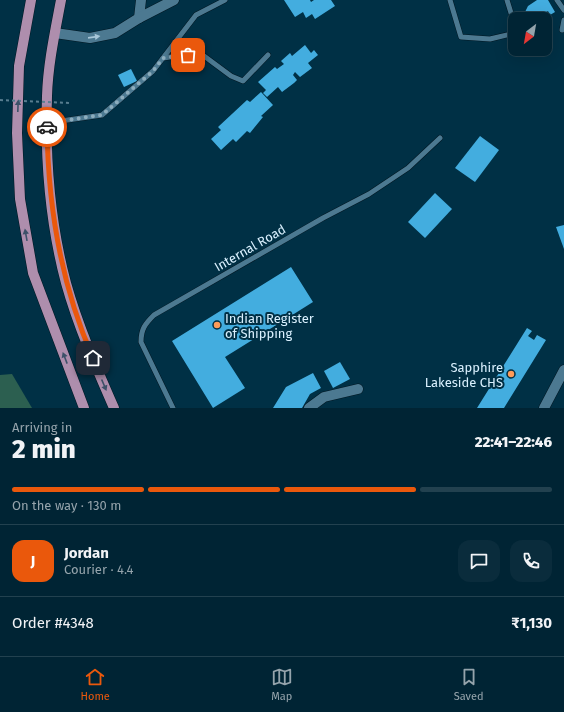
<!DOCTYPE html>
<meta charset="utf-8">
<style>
body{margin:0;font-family:"Fira Sans",sans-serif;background:#0a2c3c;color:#f1f3f6;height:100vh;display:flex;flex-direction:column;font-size:15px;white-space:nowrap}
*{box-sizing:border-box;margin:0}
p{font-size:13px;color:#95a4ac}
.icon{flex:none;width:22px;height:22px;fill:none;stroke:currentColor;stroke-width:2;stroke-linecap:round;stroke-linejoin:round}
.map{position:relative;height:408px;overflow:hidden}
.panel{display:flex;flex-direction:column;background:#002434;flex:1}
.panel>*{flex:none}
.needle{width:26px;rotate:211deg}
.buttons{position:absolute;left:508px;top:12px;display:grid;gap:8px}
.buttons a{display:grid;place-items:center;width:44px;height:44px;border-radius:8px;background:#002434;box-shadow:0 4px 16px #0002,0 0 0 1px #22414f;font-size:20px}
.pin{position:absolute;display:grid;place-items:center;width:34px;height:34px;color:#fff;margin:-17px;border-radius:8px;box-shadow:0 2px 6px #0006}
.courier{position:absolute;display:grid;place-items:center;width:40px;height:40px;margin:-20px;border:3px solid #ea580c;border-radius:50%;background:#fff;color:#222;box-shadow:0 1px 5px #0007}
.summary em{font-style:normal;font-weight:800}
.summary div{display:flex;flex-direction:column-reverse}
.summary{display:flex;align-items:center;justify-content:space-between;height:68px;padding:0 12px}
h1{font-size:26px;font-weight:800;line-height:30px}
.bar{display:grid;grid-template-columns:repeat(4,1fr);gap:6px 4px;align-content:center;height:48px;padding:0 12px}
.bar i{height:5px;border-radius:3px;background:#22414f}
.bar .active{background:#ea580c}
.bar p{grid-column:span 4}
.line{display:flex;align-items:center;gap:10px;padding:0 12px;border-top:1px solid #22414f}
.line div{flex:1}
.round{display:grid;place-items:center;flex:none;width:42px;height:42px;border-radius:12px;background:#0a2c3c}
.tabs{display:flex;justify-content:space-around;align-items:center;height:56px;border-top:1px solid #22414f;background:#002434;font-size:11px;color:#95a4ac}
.tabs a{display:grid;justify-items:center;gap:2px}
.tabs .active{color:#ea580c}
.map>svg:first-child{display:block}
.water{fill:#2c5f50}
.building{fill:#43addf}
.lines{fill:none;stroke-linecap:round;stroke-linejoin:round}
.service-casing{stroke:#011722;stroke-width:6}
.minor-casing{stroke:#011722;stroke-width:11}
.primary-casing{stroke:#011722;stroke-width:11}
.service{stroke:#4c7991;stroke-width:5}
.minor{stroke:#4c7991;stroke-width:10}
.primary{stroke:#ae8ead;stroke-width:10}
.path-bridge{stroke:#587e90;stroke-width:2;stroke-dasharray:3 3;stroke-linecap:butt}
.oneway{fill:#a8c6d8}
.oneway2{fill:#3d5169}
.done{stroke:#8dadbd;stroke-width:4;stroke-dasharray:0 7.2}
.route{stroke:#ea580c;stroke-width:5}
.poi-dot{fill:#fe9b59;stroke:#003045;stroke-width:1.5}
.labels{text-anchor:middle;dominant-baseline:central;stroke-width:4;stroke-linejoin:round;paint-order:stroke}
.street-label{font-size:13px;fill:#d9f0fe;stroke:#003045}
.poi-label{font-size:13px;fill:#d9f0fe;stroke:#003045;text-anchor:start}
</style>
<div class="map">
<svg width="564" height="408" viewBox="0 0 564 408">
<rect width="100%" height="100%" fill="#003045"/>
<polygon class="water" points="12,374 32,408 0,408 0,375"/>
<g class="building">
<polygon points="284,0 310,0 311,2 314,0 331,0 335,6 315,19 312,14 306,18 303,12 295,17"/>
<polygon points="537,0 548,0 555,12 550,15 548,11 536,19 529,19 525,12 528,6"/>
<polygon points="305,45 311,53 314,50 318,55 308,63 312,68 300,77 295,72 293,75 297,80 294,83 282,92 278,87 267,97 263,93 266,90 258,82 275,67 277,69 284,64 281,61 290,53 292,56"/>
<polygon points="131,69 137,81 124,87 118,75"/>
<polygon points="261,92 273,105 261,116 263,117 250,133 247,131 236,142 233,139 221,150 211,139 221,130 218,127 247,100 250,102"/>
<polygon points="480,136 499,150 475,182 455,168"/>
<polygon points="435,193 452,209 425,238 408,222"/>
<polygon points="564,225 564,249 556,227"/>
<polygon points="291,267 313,302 225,357 245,388 213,408 172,341"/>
<polygon points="527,328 532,331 528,336 534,340 537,335 546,340 504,408 477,408"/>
<polygon points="340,362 350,379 333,388 324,371"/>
<polygon points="313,373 321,388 310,394 302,408 273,408 286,387"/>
</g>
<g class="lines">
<g class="service-casing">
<g id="service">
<polyline points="450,0 461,37 490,39 515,33"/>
<polyline points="507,0 515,26"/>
<polyline points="557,0 564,10"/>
<polyline points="562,30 564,20"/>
<polyline points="163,58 200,53 231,76 243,81 268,55"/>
<polyline points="47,123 102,115 153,71 196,15 225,0"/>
<path d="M173,408L141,342C141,329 145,324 154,315L323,218L369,194L408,168L440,138"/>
</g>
</g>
<g class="minor-casing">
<g id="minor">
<polyline points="139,18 141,0"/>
<polyline points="55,33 90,38 115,33 139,18 174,0"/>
<polyline points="309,408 324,397 358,389"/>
<polyline points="544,408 564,370"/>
</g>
</g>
<g class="primary-casing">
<g id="primary">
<polyline points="31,0 19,66 17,133 20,199 33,273 84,408"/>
<path d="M61,0C55,32 48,64 47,96C45,158 50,223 66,283C78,326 96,367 114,408"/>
</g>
</g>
<use href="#service" class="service"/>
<use href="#minor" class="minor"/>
<use href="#primary" class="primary"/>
<polyline class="path-bridge" points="0,100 69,103"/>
</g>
<defs><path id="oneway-solid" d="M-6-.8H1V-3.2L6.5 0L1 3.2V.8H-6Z"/></defs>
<use class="oneway" href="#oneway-solid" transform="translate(94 37) rotate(-8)"/>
<g class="oneway2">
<use href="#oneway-solid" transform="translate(18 106) rotate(-88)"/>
<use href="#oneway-solid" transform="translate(26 235) rotate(-100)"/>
<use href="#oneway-solid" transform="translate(65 358) rotate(-111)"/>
<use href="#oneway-solid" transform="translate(104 385) rotate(67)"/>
</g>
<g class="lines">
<polyline class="done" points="47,127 47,123 102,115 153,71 163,58 188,55"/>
<path class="route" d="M47,127C48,207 61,285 93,358"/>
</g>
<g class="poi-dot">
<circle cx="217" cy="325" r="4"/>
<circle cx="511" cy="374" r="4"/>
</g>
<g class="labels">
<g class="street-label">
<text transform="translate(250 248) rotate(-30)">Internal Road</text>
</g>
<g class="poi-label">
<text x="225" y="318">Indian Register<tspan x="225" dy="15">of Shipping</tspan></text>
<text x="503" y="367" text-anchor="end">Sapphire<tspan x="503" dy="15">Lakeside CHS</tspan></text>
</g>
</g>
</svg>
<div class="buttons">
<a><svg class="needle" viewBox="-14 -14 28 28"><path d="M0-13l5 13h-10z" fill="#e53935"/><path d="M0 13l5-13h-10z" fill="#95a4ac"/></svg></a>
</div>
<div class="pin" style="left:188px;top:55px;background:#ea580c"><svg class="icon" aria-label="bag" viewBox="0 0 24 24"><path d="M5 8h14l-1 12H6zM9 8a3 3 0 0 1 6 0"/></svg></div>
<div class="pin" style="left:93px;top:358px;background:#1f2937"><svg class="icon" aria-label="home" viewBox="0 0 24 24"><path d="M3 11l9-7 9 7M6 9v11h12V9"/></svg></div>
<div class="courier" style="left:47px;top:127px"><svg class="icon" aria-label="car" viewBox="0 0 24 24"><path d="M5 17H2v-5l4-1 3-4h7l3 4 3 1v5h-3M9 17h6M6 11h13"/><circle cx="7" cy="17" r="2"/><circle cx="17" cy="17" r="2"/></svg></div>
</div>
<section class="panel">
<div class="summary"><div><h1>2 min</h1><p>Arriving in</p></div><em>22:41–22:46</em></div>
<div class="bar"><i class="active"></i><i class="active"></i><i class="active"></i><i></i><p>On the way · 130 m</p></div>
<div class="line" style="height:72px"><b class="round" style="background:#ea580c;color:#fff">J</b><div><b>Jordan</b><p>Courier · 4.4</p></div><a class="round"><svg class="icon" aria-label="chat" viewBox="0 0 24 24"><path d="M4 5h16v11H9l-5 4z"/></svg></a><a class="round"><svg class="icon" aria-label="phone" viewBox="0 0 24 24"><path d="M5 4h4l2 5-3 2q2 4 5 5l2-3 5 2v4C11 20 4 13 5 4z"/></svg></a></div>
<div class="line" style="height:52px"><div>Order #4348</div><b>₹1,130</b></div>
</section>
<nav class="tabs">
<a class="active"><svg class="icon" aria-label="home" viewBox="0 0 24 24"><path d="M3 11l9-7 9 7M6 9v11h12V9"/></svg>Home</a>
<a><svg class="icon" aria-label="map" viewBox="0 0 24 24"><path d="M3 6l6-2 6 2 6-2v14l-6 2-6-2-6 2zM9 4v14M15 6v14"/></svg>Map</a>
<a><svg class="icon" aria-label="saved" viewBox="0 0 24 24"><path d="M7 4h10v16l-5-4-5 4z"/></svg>Saved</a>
</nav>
